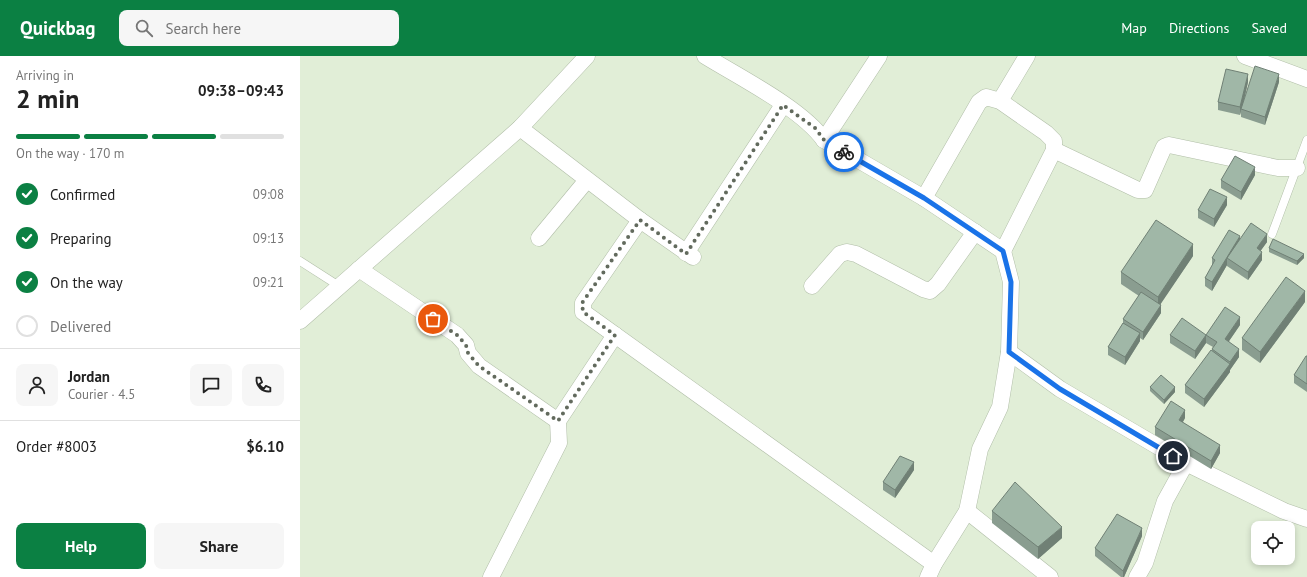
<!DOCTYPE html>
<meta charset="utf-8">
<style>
body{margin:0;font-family:"PT Sans",sans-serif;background:#f6f6f6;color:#222;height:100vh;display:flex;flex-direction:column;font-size:15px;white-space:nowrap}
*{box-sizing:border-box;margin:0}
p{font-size:13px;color:#767676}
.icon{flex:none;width:22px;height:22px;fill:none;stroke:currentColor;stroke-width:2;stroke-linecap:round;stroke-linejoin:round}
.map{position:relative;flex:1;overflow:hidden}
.panel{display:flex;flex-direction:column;background:#fff;width:300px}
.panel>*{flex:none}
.controls{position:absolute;left:951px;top:465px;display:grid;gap:8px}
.controls a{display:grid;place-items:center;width:44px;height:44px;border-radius:8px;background:#fff;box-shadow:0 2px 6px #0003;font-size:20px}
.pin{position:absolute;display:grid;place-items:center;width:34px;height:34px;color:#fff;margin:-17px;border:2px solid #fff;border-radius:50%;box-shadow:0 1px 4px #0007}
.courier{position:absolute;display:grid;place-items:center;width:40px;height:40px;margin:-20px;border:3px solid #1a73e8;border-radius:50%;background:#fff;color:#222;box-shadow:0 1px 5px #0007}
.summary em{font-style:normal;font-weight:700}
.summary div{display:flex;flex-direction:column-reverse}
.summary{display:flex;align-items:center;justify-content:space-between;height:68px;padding:0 16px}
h1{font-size:26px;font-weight:700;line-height:30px}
.bar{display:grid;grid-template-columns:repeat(4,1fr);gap:6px 4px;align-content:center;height:48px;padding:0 16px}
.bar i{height:5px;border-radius:3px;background:#e0e0e0}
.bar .active{background:#0b8043}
.bar p{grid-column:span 4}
.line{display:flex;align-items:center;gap:10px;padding:0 16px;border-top:1px solid #e0e0e0}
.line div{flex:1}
.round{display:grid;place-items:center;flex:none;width:42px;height:42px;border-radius:8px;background:#f6f6f6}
ol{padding:0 16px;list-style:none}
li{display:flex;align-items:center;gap:12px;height:44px}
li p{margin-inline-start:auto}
li .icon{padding:4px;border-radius:50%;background:#0b8043;color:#fff;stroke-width:4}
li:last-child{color:#767676}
li i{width:22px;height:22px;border:2px solid #e0e0e0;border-radius:50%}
.action{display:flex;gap:8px;margin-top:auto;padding:8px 16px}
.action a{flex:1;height:46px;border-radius:8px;background:#0b8043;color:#fff;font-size:16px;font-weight:700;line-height:46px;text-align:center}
.action a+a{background:#f6f6f6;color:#222}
header{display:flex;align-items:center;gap:24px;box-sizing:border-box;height:56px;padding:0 20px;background:#0b8043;color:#fff}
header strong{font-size:19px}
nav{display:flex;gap:22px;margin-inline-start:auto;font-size:14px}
.search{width:280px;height:36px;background:#f6f6f6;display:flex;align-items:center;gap:10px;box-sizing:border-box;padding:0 14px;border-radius:8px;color:#767676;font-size:15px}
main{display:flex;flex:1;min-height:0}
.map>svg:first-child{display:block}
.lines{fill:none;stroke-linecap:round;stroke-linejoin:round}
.service-casing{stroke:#b1bea8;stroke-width:9}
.minor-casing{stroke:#b1bea8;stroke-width:17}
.service{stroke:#fff;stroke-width:8}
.minor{stroke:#fff;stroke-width:16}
.wall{fill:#8a9d90}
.shaded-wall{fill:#708075}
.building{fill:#a0b7a7;stroke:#708075}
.done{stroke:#626a5d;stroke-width:4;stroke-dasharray:0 7.2}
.route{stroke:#1a73e8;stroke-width:5}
</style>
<header>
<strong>Quickbag</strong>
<div class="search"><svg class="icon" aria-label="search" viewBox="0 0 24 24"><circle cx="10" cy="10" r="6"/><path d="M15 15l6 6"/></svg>Search here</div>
<nav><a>Map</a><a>Directions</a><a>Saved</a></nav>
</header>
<main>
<section class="panel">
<div class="summary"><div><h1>2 min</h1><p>Arriving in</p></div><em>09:38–09:43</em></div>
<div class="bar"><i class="active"></i><i class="active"></i><i class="active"></i><i></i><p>On the way · 170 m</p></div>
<ol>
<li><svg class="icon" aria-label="check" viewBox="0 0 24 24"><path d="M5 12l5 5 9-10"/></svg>Confirmed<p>09:08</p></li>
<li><svg class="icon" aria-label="check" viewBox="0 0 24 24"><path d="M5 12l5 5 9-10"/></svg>Preparing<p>09:13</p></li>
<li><svg class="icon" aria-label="check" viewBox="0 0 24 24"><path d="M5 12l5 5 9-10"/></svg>On the way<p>09:21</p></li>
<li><i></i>Delivered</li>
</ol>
<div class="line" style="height:72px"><a class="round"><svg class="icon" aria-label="person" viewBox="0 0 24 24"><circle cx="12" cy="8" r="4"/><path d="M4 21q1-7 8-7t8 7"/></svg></a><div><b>Jordan</b><p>Courier · 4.5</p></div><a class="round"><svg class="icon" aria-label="chat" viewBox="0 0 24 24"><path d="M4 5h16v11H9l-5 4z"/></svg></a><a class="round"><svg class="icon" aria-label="phone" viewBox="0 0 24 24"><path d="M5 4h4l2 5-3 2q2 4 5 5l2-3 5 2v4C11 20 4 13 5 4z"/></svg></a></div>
<div class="line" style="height:52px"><div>Order #8003</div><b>$6.10</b></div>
<div class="action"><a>Help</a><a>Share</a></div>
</section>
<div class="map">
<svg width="1007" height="521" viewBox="0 0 1007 521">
<rect width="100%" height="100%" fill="#e1eed7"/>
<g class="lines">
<g class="service-casing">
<g id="service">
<polyline points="972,178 1007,84"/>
<polyline points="0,205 39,230"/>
</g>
</g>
<g class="minor-casing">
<g id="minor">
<path d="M405,0C439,21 501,52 524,84L624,142L703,195L711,226L709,296L700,351L680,393L667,455L634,508L628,521"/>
<polyline points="945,0 1007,23"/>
<polyline points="700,45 727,0"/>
<polyline points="220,72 340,164 393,201"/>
<polyline points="524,84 579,0"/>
<polyline points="754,94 838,134 845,134 864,91 869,89 978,112 997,112"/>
<polyline points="624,142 679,46 686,41 700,45 746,77 754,85 754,94 703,195"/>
<polyline points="340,164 283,247 283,256 634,508"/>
<polyline points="239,182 287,124"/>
<polyline points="386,197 483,49"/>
<polyline points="59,213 157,279 166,289 168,297 179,310 258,365"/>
<polyline points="512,230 540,198 547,196 556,198 623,233 630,235 638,228 675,176"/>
<polyline points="0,265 220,72 287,0"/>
<polyline points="709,296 760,333 886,407 984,455 1007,463"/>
<polyline points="667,455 750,521"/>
<polyline points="191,521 259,387 258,365 315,279"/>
<polyline points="837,521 845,507 865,445 886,407"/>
</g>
</g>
<use href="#service" class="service"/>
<use href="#minor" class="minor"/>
</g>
<g class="wall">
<polygon points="948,26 944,44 979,26 965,69 941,61 941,56 940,59 918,54 918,46"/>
<polygon points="955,119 941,144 921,132 921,124"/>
<polygon points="927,149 914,171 898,162 898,154"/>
<polygon points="940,184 967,186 960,195 962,204 948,224 927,210 927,209 912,235 905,230 905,222 912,210 912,202"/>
<polygon points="969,192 1004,202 997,209 969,196"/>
<polygon points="893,200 860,248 861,257 843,284 840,282 840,285 825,309 808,299 808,291 823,267 823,263 839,240 821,228 821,216"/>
<polygon points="1005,246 960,307 942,294 942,282"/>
<polygon points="940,269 929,285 939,301 930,314 930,316 904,351 885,337 885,329 912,294 912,293 913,291 906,287 895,303 870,287 870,279 906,279"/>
<polygon points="1007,300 1007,336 994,327 994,319"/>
<polygon points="850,331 875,336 864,348 850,335"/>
<polygon points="885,362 883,366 920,397 911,413 855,379 855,371"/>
<polygon points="614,414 595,442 583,434 583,426"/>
<polygon points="692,455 762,482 738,503 692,467"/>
<polygon points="842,480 824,521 821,521 795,500 795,492"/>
</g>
<g class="shaded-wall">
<polygon points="948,18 948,26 942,53 941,53 940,59 940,51"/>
<polygon points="979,18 979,26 965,69 965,61"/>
<polygon points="955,111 955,119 941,144 941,136"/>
<polygon points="927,141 927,149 914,171 914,163"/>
<polygon points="967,178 967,186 957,200 957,192"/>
<polygon points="940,180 940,188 927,202 927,209 912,235 912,226"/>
<polygon points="893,188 893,200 858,252 858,241"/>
<polygon points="962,196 962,204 948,224 948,216"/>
<polygon points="1004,198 1004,202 997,209 997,205"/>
<polygon points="1005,235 1005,246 960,307 960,296"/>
<polygon points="861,249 861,257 843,284 843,276"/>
<polygon points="940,261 940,269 925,291 925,283"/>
<polygon points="840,277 840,285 825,309 825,301"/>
<polygon points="906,279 906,287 895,303 895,295"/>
<polygon points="939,293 939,301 930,314 930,306"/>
<polygon points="930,308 930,316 904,351 904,343"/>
<polygon points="875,331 875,336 864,348 864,344"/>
<polygon points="885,354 885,362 879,372 879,364"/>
<polygon points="920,389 920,397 911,413 911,405"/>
<polygon points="614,406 614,414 595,442 595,434"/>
<polygon points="762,471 762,482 738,503 738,491"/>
<polygon points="842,472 842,480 824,521 823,521 823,515"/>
</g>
<g class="building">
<polygon points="955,10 979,18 965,61 941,53"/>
<polygon points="926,13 948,18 940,51 918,46"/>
<polygon points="935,100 955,111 941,136 921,124"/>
<polygon points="910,133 927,141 914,163 898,154"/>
<polygon points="856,164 893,188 858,241 821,216"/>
<polygon points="951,167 967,178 957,192 962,196 948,216 927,202"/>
<polygon points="929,174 940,180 912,226 905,222 915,204 912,202"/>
<polygon points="973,183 1004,198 997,205 969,192"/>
<polygon points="986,221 1005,235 960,296 942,282"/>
<polygon points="841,236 861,249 843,276 823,263"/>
<polygon points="925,251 940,261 925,283 939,293 930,306 912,293 917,286 906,279 895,295 870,279 882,262 906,279"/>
<polygon points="823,267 840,277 825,301 808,291"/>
<polygon points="911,294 930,308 904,343 885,329"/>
<polygon points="1006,300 1007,300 1007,328 994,319"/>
<polygon points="861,319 875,331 864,344 850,331"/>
<polygon points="871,345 885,354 879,364 920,389 911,405 855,371"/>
<polygon points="600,400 614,406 595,434 583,426"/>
<polygon points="715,426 762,471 738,491 692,455"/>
<polygon points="817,458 842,472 823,515 795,492"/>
</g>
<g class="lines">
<polyline class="done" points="133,263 157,279 166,289 168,297 179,310 258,365 315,279 283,256 282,247 340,164 386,198 483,49 515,72 524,84 544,96"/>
<polyline class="route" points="544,96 624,142 703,195 711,226 709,296 760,333 873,400"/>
</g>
</svg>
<div class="controls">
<a><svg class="icon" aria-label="locate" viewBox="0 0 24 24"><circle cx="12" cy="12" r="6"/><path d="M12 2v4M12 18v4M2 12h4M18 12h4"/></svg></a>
</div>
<div class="pin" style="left:133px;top:263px;background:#ea580c"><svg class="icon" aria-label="bag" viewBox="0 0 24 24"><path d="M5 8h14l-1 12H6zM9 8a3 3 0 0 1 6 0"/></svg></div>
<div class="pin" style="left:873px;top:400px;background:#1f2937"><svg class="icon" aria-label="home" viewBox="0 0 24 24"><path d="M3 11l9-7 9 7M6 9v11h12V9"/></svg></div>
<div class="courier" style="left:544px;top:96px"><svg class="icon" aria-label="bike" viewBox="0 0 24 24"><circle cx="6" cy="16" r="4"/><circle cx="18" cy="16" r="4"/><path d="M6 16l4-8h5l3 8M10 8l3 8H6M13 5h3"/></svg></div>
</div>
</main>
